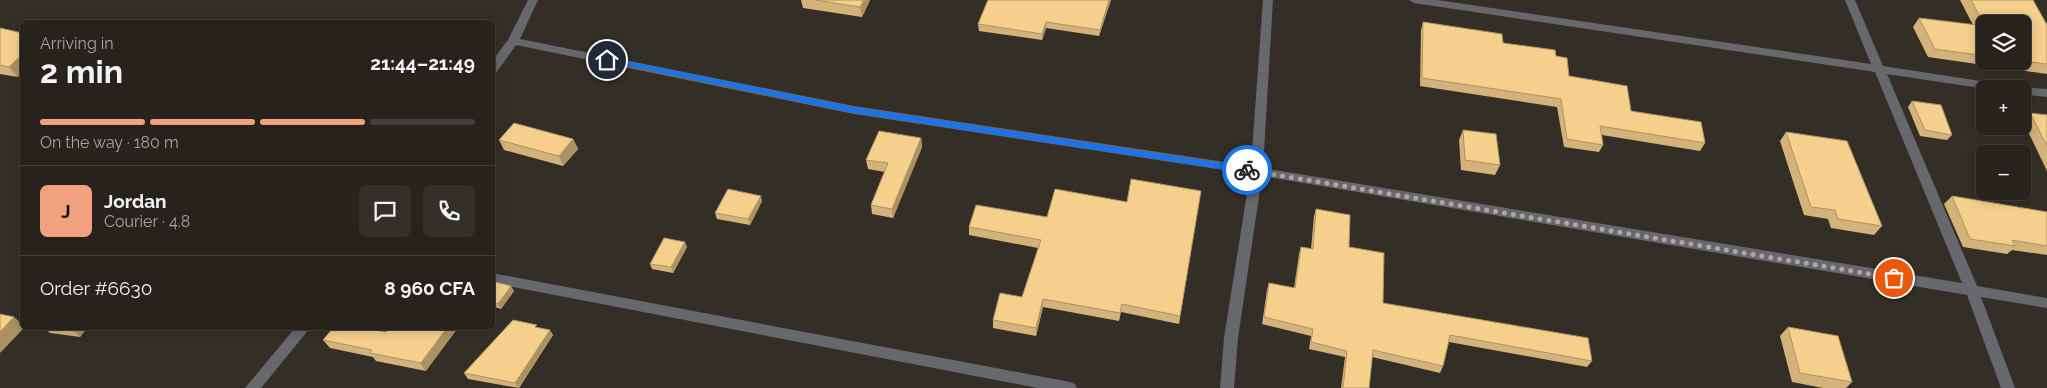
<!DOCTYPE html>
<meta charset="utf-8">
<style>
body{margin:0;font-family:Raleway,sans-serif;background:#332f29;color:#f1f3f6;height:100vh;display:flex;flex-direction:column;font-size:19px;white-space:nowrap}
*{box-sizing:border-box;margin:0}
p{font-size:16px;color:#a4a4a3}
.icon{flex:none;width:28px;height:28px;fill:none;stroke:currentColor;stroke-width:2;stroke-linecap:round;stroke-linejoin:round}
.map{position:relative;flex:1;overflow:hidden}
.drawer{position:absolute;left:20px;top:20px;width:475px;height:310px;display:flex;flex-direction:column;background:#27231c;border-radius:8px;box-shadow:0 2px 12px #0003,0 0 0 1px #43403b}
.drawer>*{flex:none}
.controls{position:absolute;left:1976px;top:15px;display:grid;gap:10px}
.controls a{display:grid;place-items:center;width:55px;height:55px;border-radius:8px;background:#27231c;box-shadow:0 2px 12px #0003,0 0 0 1px #43403b;font-size:25px}
.pin{position:absolute;display:grid;place-items:center;width:42px;height:42px;color:#fff;margin:-21px;border:2px solid #fff;border-radius:50%;box-shadow:0 1px 5px #0007}
.courier{position:absolute;display:grid;place-items:center;width:50px;height:50px;margin:-25px;border:4px solid #1a73e8;border-radius:50%;background:#fff;color:#222;box-shadow:0 1px 6px #0007}
.summary em{font-style:normal;font-weight:700}
.summary div{display:flex;flex-direction:column-reverse}
.summary{display:flex;align-items:center;justify-content:space-between;height:85px;padding:0 20px}
h1{font-size:32px;font-weight:700;line-height:38px}
.bar{display:grid;grid-template-columns:repeat(4,1fr);gap:8px 5px;align-content:center;height:60px;padding:0 20px}
.bar i{height:6px;border-radius:4px;background:#43403b}
.bar .active{background:#f2a17e}
.bar p{grid-column:span 4}
.line{display:flex;align-items:center;gap:12px;padding:0 20px;border-top:1px solid #43403b}
.line div{flex:1}
.round{display:grid;place-items:center;flex:none;width:52px;height:52px;border-radius:8px;background:#332f29}
.map>svg:first-child{display:block}
.lines{fill:none;stroke-linecap:round;stroke-linejoin:round}
.minor{fill:#67686d;fill-rule:evenodd}
.wall{fill:#d3b379;fill-rule:evenodd}
.shaded-wall{fill:#ac9263}
.building{fill:#f5d08d;stroke:#ac9263}
.route{fill:#1a73e8}
.done{stroke:#aca8a2;stroke-width:5;stroke-dasharray:0 9}
</style>
<div class="map">
<svg width="2047" height="388" viewBox="0 0 2047 388">
<rect width="100%" height="100%" fill="#342f26"/>
<g class="lines">
<g class="minor">
<polygon points="528,0 538,0 520,39 854,106 1251,166 1263,0 1273,0 1263,168 1962,283 1875,72 1414,3 1409,0 1437,0 1871,64 1845,0 1855,0 1883,66 2019,87 2047,89 2047,97 2022,94 2022,89 1987,89 1887,74 1977,286 2047,298 2047,308 1981,297 2015,388 2001,388 1967,295 1262,176 1238,338 1234,388 1220,388 1224,338 1250,174 854,114 516,45 496,73 492,74 492,61 508,40"/>
<polygon points="492,273 1070,382 1075,384 1077,388 1038,388 492,283"/>
<polygon points="295,328 310,328 261,388 245,388"/>
</g>
</g>
<g class="wall">
<polygon points="801,0 870,0 862,17 803,8"/>
<polygon points="988,0 1111,0 1099,36 1046,28 1042,40 979,31 978,24"/>
<path d="M1960,0H2033L2047,25V74L1928,57L1913,27L1919,18L1973,25ZM1985,24H2022V61H1985Z"/>
<polygon points="1423,22 1556,56 1569,76 1631,111 1705,143 1700,151 1602,135 1603,145 1599,152 1564,147 1557,107 1420,86 1421,30"/>
<polygon points="0,28 18,77 0,74"/>
<polygon points="1912,101 1952,135 1947,140 1920,136 1908,107"/>
<polygon points="2030,113 2047,115 2047,171 2023,121"/>
<polygon points="1463,130 1500,165 1495,175 1461,170 1459,140"/>
<polygon points="1786,132 1882,226 1874,235 1831,228 1828,219 1804,215 1780,141"/>
<polygon points="921,138 922,147 893,218 872,214 871,205 885,172 868,169 866,160"/>
<polygon points="573,139 578,149 563,166 504,150 499,140"/>
<polygon points="1201,191 1179,324 1121,312 1119,321 1043,307 1036,336 993,328 993,320 1022,297 1038,248 969,235 969,227 1047,217 1127,202"/>
<polygon points="1952,196 2047,212 2047,255 2012,250 2007,254 1963,247 1944,204"/>
<polygon points="762,201 750,225 717,219 715,213"/>
<polygon points="1316,209 1349,247 1383,303 1592,361 1587,367 1449,342 1443,366 1440,373 1372,357 1369,388 1341,388 1345,357 1309,349 1311,336 1262,324 1267,290 1269,283 1294,288 1299,254 1301,247 1311,249 1314,216"/>
<polygon points="687,247 673,273 652,269 650,264"/>
<polygon points="492,281 514,291 501,309 492,306"/>
<polygon points="1788,327 1852,382 1846,388 1823,388 1792,382 1780,336"/>
<polygon points="44,328 87,328 80,337 50,333"/>
<polygon points="538,328 553,335 519,388 468,379 464,373"/>
<polygon points="401,330 426,371 376,361 373,357 330,348 323,340"/>
</g>
<g class="shaded-wall">
<polygon points="864,0 870,0 862,17 860,7"/>
<polygon points="1109,0 1111,0 1099,36 1100,30"/>
<polygon points="1046,22 1046,28 1042,40 1042,34"/>
<polygon points="22,55 22,73 18,77 9,67"/>
<polygon points="921,138 922,147 893,218 892,209"/>
<polygon points="573,139 578,149 563,166 559,156"/>
<polygon points="761,196 762,201 750,225 748,219"/>
<polygon points="685,242 687,247 673,273 671,267"/>
<polygon points="511,286 514,291 501,309 498,304"/>
<polygon points="1043,299 1043,307 1036,336 1036,328"/>
<polygon points="14,317 22,324 22,328 24,328 0,353 0,332"/>
<polygon points="77,328 87,328 80,337 74,331"/>
<polygon points="447,328 458,328 426,371 421,363"/>
<polygon points="550,330 553,335 518,388 515,383"/>
</g>
<g class="building">
<polygon points="815,0 864,0 860,7"/>
<polygon points="988,0 1109,0 1100,30 1046,22 1042,34 978,24"/>
<polygon points="1971,0 2033,0 2047,25 2047,64 2022,61 2022,24 1985,24 1985,26"/>
<polygon points="1919,18 1985,26 1985,56 1935,49"/>
<polygon points="1423,22 1502,34 1503,43 1555,50 1556,56 1567,58 1569,76 1627,86 1631,111 1701,122 1705,143 1600,126 1603,145 1567,139 1561,99 1422,78"/>
<polygon points="0,28 22,33 22,55 9,67 0,65"/>
<polygon points="1912,101 1941,105 1952,135 1925,130"/>
<polygon points="2030,113 2047,115 2047,146"/>
<polygon points="514,123 573,139 559,156 499,140"/>
<polygon points="1463,130 1496,134 1500,165 1465,160"/>
<polygon points="879,131 921,138 892,209 871,205 888,163 866,160"/>
<polygon points="1786,132 1847,141 1882,226 1838,219 1835,210 1811,207"/>
<polygon points="1131,179 1201,191 1180,316 1122,304 1120,313 1043,299 1036,328 993,320 1000,293 1022,297 1041,240 969,227 976,205 1047,217 1055,189 1127,202"/>
<polygon points="728,189 761,196 748,219 715,213"/>
<polygon points="1952,196 2047,212 2047,246 2012,240 2015,246 1970,239"/>
<polygon points="1316,209 1350,215 1349,247 1384,253 1383,303 1588,338 1592,361 1450,335 1443,366 1373,350 1369,388 1343,388 1347,351 1311,342 1313,329 1264,317 1269,283 1295,288 1301,247 1313,249"/>
<polygon points="664,238 685,242 671,267 650,264"/>
<polygon points="492,281 511,286 498,304 492,302"/>
<polygon points="0,314 14,317 0,332"/>
<polygon points="513,320 537,325 535,327 550,330 515,383 464,373"/>
<polygon points="1788,327 1838,336 1852,382 1800,373"/>
<polygon points="44,328 77,328 74,331"/>
<polygon points="333,328 363,328 386,332 390,328 401,330 403,328 447,328 421,363 370,353 372,350 323,340"/>
</g>
<polygon class="route" points="607,57 854,107 1247,167 1251,170 1247,173 854,113 605,61 604,60"/>
<g class="lines">
<polyline class="done" points="1247,170 1894,278"/>
</g>
</svg>
<div class="controls">
<a><svg class="icon" aria-label="layers" viewBox="0 0 24 24"><path d="M12 4l9 5-9 5-9-5zM3 14l9 5 9-5"/></svg></a>
<a>+</a>
<a>−</a>
</div>
<div class="pin" style="left:1894px;top:278px;background:#ea580c"><svg class="icon" aria-label="bag" viewBox="0 0 24 24"><path d="M5 8h14l-1 12H6zM9 8a3 3 0 0 1 6 0"/></svg></div>
<div class="pin" style="left:607px;top:60px;background:#1f2937"><svg class="icon" aria-label="home" viewBox="0 0 24 24"><path d="M3 11l9-7 9 7M6 9v11h12V9"/></svg></div>
<div class="courier" style="left:1247px;top:170px"><svg class="icon" aria-label="bike" viewBox="0 0 24 24"><circle cx="6" cy="16" r="4"/><circle cx="18" cy="16" r="4"/><path d="M6 16l4-8h5l3 8M10 8l3 8H6M13 5h3"/></svg></div>
<section class="drawer">
<div class="summary"><div><h1>2 min</h1><p>Arriving in</p></div><em>21:44–21:49</em></div>
<div class="bar"><i class="active"></i><i class="active"></i><i class="active"></i><i></i><p>On the way · 180 m</p></div>
<div class="line" style="height:90px"><b class="round" style="background:#f2a17e;color:#111">J</b><div><b>Jordan</b><p>Courier · 4.8</p></div><a class="round"><svg class="icon" aria-label="chat" viewBox="0 0 24 24"><path d="M4 5h16v11H9l-5 4z"/></svg></a><a class="round"><svg class="icon" aria-label="phone" viewBox="0 0 24 24"><path d="M5 4h4l2 5-3 2q2 4 5 5l2-3 5 2v4C11 20 4 13 5 4z"/></svg></a></div>
<div class="line" style="height:65px"><div>Order #6630</div><b>8 960 CFA</b></div>
</section>
</div>
